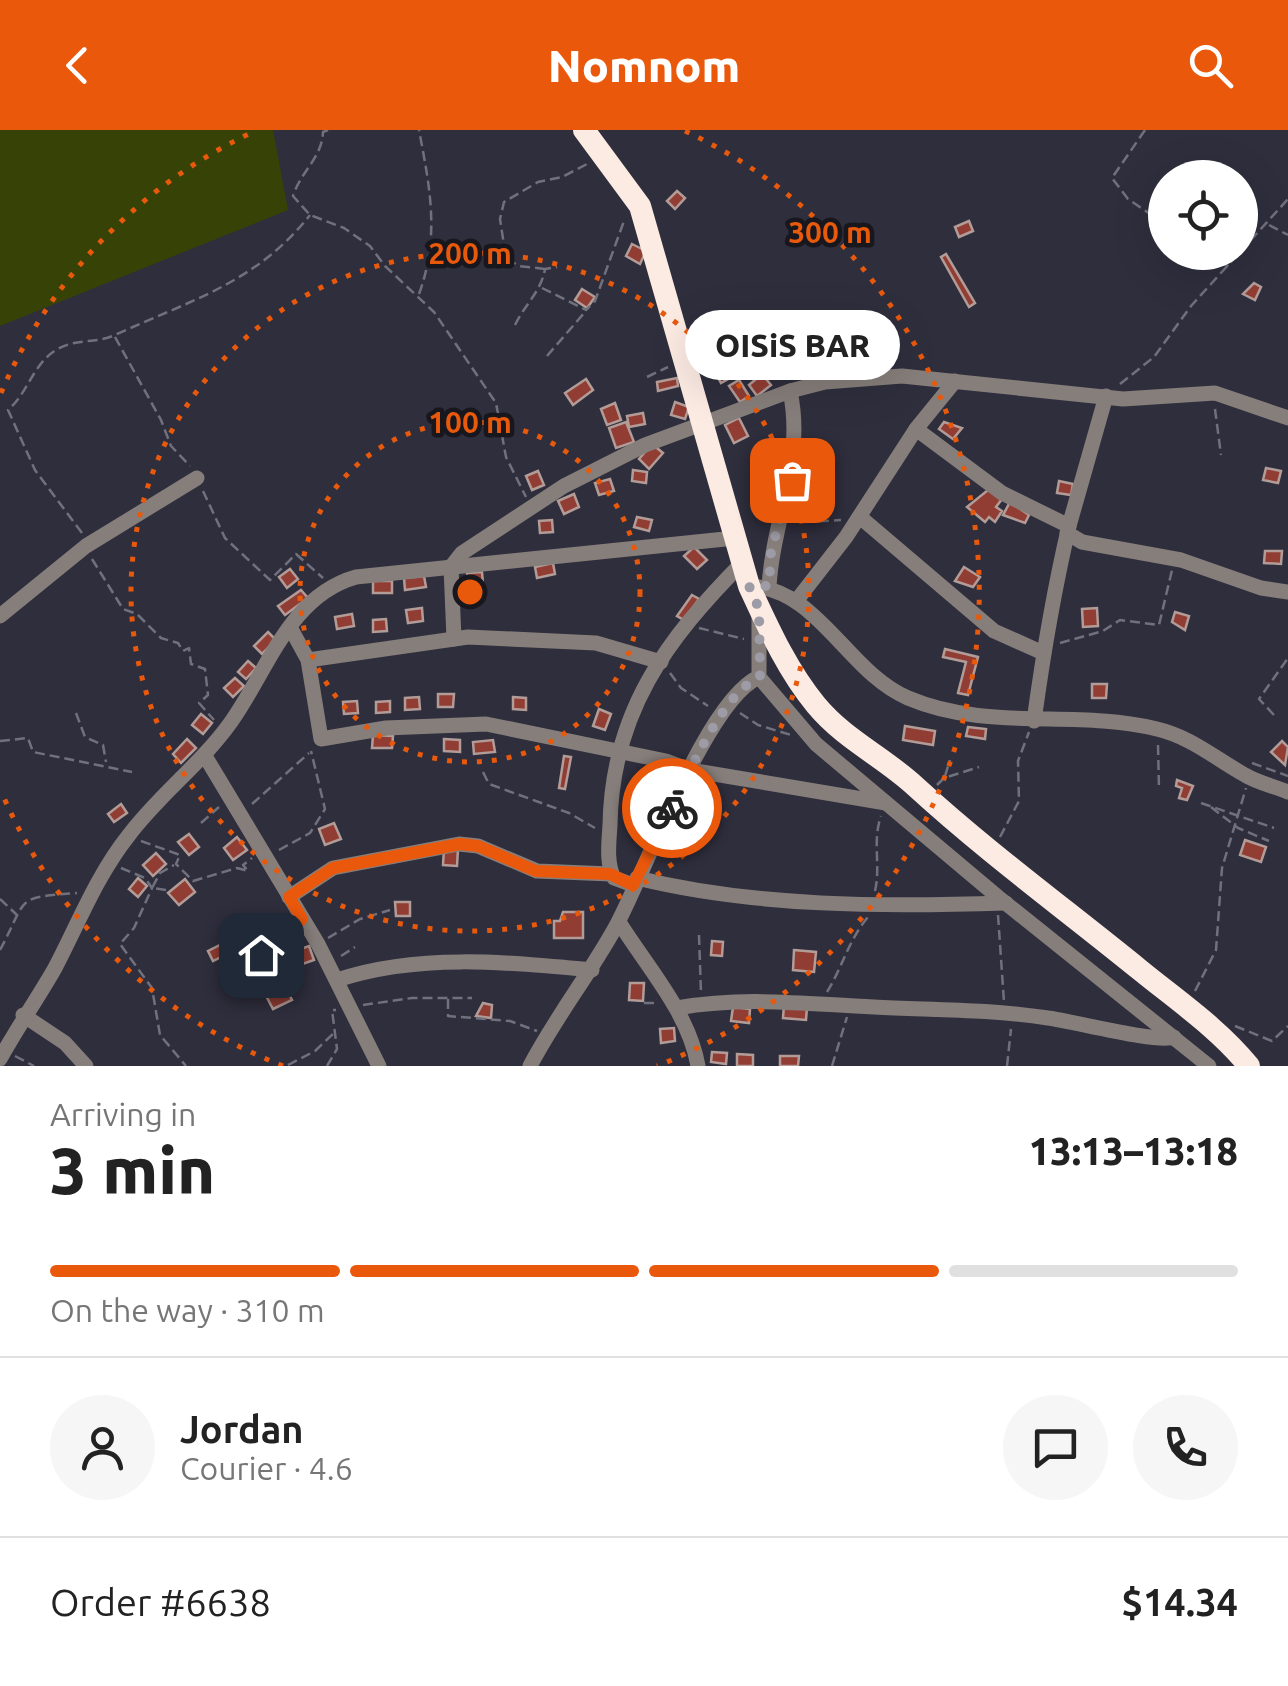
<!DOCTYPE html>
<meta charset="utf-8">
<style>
body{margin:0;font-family:Ubuntu,sans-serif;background:#f6f6f6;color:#222;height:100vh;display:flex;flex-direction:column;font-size:38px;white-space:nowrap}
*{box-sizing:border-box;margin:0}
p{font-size:32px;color:#767676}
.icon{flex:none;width:55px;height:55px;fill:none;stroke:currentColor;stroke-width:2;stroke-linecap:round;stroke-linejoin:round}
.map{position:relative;height:936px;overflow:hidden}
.details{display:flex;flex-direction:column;background:#fff;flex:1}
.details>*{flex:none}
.tools{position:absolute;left:1148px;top:30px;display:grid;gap:20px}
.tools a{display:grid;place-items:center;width:110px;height:110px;border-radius:50%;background:#fff;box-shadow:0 10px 40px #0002;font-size:50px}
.pin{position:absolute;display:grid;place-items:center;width:85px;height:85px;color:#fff;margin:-42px;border-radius:20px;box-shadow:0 5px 15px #0006}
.courier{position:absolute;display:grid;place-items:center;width:100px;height:100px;margin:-50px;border:8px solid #ea580c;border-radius:50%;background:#fff;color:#222;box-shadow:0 2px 12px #0007}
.bubble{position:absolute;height:70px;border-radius:35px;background:#fff;box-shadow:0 10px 40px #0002;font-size:32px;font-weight:800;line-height:70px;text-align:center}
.overview em{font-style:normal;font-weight:800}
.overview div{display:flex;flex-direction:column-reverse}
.overview{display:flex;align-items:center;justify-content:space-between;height:170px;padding:0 50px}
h1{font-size:65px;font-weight:800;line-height:75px}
.bar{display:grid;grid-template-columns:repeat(4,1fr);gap:15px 10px;align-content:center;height:120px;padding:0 50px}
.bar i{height:12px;border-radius:8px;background:#e0e0e0}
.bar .active{background:#ea580c}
.bar p{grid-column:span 4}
.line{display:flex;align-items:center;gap:25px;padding:0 50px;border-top:2px solid #e0e0e0}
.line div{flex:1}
.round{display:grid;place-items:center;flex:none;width:105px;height:105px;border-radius:52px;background:#f6f6f6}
header{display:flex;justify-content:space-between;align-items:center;height:130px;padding:0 50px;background:#ea580c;color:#fff;font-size:45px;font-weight:800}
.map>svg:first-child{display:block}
.green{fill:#374206}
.building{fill:#923d33;stroke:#b29c98;stroke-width:2.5}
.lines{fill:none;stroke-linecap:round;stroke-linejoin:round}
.path{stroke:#71707d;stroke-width:2.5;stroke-dasharray:10 5;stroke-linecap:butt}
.minor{stroke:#867e7a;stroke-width:15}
.highway{stroke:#fcebe3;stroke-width:22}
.done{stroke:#9c9ba6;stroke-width:10;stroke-dasharray:0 18}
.route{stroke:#ea580c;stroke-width:12}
.ring{fill:none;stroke:#e8590c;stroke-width:5;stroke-dasharray:5 10}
.centre{fill:#e8590c;stroke:#18171e;stroke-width:5}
.ring-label{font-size:30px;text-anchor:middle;font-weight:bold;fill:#e8590c;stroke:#18171e;stroke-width:9;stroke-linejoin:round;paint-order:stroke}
</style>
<header><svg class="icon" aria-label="back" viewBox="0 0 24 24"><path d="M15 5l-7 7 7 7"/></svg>Nomnom<svg class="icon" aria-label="search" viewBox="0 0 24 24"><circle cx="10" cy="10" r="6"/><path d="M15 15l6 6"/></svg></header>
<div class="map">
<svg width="1288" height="936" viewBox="0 0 1288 936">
<rect width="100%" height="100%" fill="#2f2e3d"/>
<polygon class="green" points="0,0 273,0 288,80 0,196"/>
<g class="building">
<polygon points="677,61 685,68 675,79 667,71"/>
<polygon points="969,91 973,101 959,107 955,97"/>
<polygon points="632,114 646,121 640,134 626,126"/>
<polygon points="946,124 975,173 969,177 941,127"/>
<polygon points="1254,153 1261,157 1255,170 1243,164"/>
<polygon points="582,159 595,167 587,178 575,170"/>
<polygon points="727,196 737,211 721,221 711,206"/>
<polygon points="727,225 737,244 721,253 710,233"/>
<polygon points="762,244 771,255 757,266 749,255"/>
<polygon points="677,248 678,256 658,261 657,252"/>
<polygon points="586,249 593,260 573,275 565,263"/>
<polygon points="739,250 749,266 740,272 729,256"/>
<polygon points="675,272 689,277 685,289 671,285"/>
<polygon points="615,273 621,290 607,295 601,279"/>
<polygon points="643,283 645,294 629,297 627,286"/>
<polygon points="739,288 748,306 734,313 725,295"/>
<polygon points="626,292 634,312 616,318 609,298"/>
<polygon points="944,292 962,298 953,309 939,299"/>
<polygon points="652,314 663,323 649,339 639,329"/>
<polygon points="1266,338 1281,341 1278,353 1263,350"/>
<polygon points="633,340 647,342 646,353 632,351"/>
<polygon points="538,341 544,355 532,360 526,346"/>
<polygon points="610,349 614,361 599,365 595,353"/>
<polygon points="1059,351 1073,354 1071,365 1057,363"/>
<polygon points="988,360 1002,369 996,377 1002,381 995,392 989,387 985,392 967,377"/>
<polygon points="574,364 579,377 564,384 558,371"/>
<polygon points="1010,372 1029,385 1025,393 1003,385"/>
<polygon points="637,387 652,390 649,401 634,397"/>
<polygon points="552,390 553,402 540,403 539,391"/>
<polygon points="694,417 707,430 697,439 684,426"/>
<polygon points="1265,421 1282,421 1281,434 1264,433"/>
<polygon points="553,433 555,444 537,448 535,437"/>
<polygon points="964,437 980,447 973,457 955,451"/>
<polygon points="290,439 298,449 287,458 279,447"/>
<polygon points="482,442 483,454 468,455 467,443"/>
<polygon points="424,446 426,457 405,460 404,448"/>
<rect x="373" y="451" width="19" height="12"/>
<polygon points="301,460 308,468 285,485 278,476"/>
<polygon points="692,465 699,469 684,490 677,486"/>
<polygon points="422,478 423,491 408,493 406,480"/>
<polygon points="1097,478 1098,496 1083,497 1082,479"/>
<polygon points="1175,482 1189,486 1185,500 1172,492"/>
<polygon points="352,484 354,496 337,499 335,487"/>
<polygon points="386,489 387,501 373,502 373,490"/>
<polygon points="268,502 276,510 262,524 254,516"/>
<polygon points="945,519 978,527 968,565 958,563 966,532 943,527"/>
<polygon points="248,531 256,538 246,549 238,542"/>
<polygon points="235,548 244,556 233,567 224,558"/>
<polygon points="1092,554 1107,554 1106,568 1092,568"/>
<polygon points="438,564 454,564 453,577 438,577"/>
<polygon points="419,567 420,579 405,580 405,568"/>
<polygon points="513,567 526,568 526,580 513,579"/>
<polygon points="357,571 358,583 344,584 343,572"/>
<polygon points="390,571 390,582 376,583 376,572"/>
<polygon points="599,579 611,584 605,600 593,596"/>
<polygon points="201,584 212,593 203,604 192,595"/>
<polygon points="905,596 935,601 933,615 903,610"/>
<polygon points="968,597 986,599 985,609 966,606"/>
<polygon points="373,605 393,606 392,618 372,618"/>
<polygon points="187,609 196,618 181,633 173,624"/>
<polygon points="444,609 460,610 460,622 444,621"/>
<polygon points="493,610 495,622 474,624 473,612"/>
<polygon points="1282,611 1288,617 1285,635 1271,622"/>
<polygon points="564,626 571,627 565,659 559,658"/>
<polygon points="1177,650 1193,656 1187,670 1179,668 1182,658 1176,656"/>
<polygon points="121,674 127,683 114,692 108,684"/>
<polygon points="334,693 341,709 325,715 319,699"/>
<polygon points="189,704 199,717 189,725 178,712"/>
<polygon points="237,707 247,720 233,730 224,718"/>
<polygon points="1245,710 1266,717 1261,732 1240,725"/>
<polygon points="444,719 458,719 457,736 443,735"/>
<polygon points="156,723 166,734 153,746 143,735"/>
<polygon points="138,748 147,756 138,767 129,759"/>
<polygon points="185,749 195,762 179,775 168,763"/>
<polygon points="395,772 410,772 410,786 396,786"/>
<polygon points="563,782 583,782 583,808 554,808 554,791 560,791"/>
<polygon points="712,811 723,812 722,826 711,825"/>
<polygon points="222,814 227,824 213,831 208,821"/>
<polygon points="309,816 314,830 297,836 292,822"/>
<polygon points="794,820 816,822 814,842 793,840"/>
<polygon points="282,850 292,870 273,879 263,860"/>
<polygon points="630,853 644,853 643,871 629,870"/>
<polygon points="483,873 492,875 491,888 476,886"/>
<polygon points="784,875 807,877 806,890 783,888"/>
<polygon points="733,877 750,879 749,893 731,891"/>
<polygon points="674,898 675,911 661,913 660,899"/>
<polygon points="712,922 727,923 726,934 711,932"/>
<polygon points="737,924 753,925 753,936 737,936"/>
<polygon points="780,926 799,926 798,936 780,936"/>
</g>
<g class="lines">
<g class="path">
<path d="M328,0L323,2C322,28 301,41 293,66L310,85L344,98L370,116L385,136L434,182L496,273L506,327L526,367"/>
<polyline points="1145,0 1112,48 1128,69 1165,94"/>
<polyline points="1269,95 1288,105"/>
<polyline points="1208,122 1229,137"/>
<polyline points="545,139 519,136 506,128 500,89 504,72 538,52 562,47 589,33"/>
<polyline points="542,158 586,180 595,171 624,91"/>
<path d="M419,164C440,106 430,58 419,0"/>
<polyline points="763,189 782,220 788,249"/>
<path d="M515,195C525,174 541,162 545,139L557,137"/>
<polyline points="115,207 161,290 171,316 190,336"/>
<polyline points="547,226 585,182"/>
<polyline points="647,247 668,237"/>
<polyline points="1120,254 1154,227 1191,176 1288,69"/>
<polyline points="1215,279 1221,325"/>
<polyline points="203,361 225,408 270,450 296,424 323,448"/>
<polyline points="804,392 841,390"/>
<path d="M82,403L35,340L8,280C28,263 33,234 56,220C75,208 96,214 115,205C191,170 256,153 310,85"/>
<polyline points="92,429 123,479 137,484 161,508 178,513 183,521 189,518 191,534 205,539 208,565 199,573 214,590"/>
<polyline points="699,498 744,509"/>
<polyline points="1060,513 1103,501 1120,490 1159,495 1172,440"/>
<polyline points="670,543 681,558 708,576"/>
<polyline points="76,583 85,607 103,615 106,632"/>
<polyline points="740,583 758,595 791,605"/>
<polyline points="1274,585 1259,569 1288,528"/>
<polyline points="0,611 28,608 33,622 132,642"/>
<polyline points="1158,615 1159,659"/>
<polyline points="1252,633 1288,646"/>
<polyline points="483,642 489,654 569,683 595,698"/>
<polyline points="945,646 950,630"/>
<polyline points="937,655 944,648 979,637"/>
<polyline points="1201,673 1274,698"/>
<polyline points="252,674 309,623"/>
<polyline points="1211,677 1238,698 1269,711"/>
<polyline points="201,693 219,677"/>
<polyline points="1000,707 1019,671 1018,631 1029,602"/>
<polyline points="141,711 180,725 176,734 193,751 237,738 248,741 243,735 252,728"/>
<polyline points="279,720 310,703 325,679 311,621"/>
<polyline points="121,738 145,748 152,758 134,798 120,814 152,858 160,905 186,936"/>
<polyline points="166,760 152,758 160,743 174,735"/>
<path d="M875,761C881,735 872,712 881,686"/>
<polyline points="0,769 17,785"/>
<polyline points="998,785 1004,872"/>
<polyline points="699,805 701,863"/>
<polyline points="328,808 360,789 390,780"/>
<path d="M0,820C29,766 13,768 77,763"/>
<polyline points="341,826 355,817"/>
<polyline points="1195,861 1216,820 1222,738 1246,658"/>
<path d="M827,862C843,836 848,811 868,787"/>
<polyline points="448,869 448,886 510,891 537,901"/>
<polyline points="644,873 655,873 656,869"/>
<polyline points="363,875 412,868 472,868"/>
<polyline points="1235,896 1272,911 1288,896"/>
<polyline points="15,926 34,936"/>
<polyline points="288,935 315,921 336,901"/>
<polyline points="327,936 337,919 332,880 336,880"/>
<polyline points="832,936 847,887"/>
<polyline points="1007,936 1011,899"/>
</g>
<g class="minor">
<polyline points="916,299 955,251"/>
<polyline points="860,387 994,501 1041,522"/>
<polyline points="1067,403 1082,412 1181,430 1261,458 1288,462"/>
<path d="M749,456C818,458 847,542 908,568C988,602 1074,579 1157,599C1191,607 1216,629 1245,645C1258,653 1274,656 1288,662"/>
<path d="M769,457C773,388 805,331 790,261"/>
<polyline points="797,470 846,407 916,299 1002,363 1069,396 1106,266"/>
<polyline points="759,483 759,547 816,614 998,767 1209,936"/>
<polyline points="0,486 86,416 197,348"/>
<polyline points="290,497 308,530 321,609 386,598 486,594 666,631 690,640 886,673"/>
<polyline points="454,509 451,437 462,423 564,356 645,315 790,261 825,252 902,246 1123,269 1215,263 1288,288"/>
<polyline points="308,530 468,507 596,513 661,532"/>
<path d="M1034,591C1043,525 1054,460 1069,396"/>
<polyline points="205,626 318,814 379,936"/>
<path d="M637,748C755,777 885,777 1006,773"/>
<path d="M633,755L614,748C606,733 609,712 610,695C612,582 666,510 743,432"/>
<polyline points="289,767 333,738 459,714 478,716 537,741 611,744"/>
<path d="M619,792C647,837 689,883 698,936"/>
<polyline points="261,825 302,789"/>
<path d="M337,850C417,823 508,832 592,840"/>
<path d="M677,878C747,866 804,874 874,877C933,880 989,879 1048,888C1072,891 1160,914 1174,907"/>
<polyline points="23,885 65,913 86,936"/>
<path d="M0,929C17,898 38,868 55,838C79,792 97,745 129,705C160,664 201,634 231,592C268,540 289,466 356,447L735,408"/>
<path d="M530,936C555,888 589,845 615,798C645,744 706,570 759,547"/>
</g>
<path class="highway" d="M584,0L640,76L749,456C768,497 787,540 816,575C845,610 884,627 916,657C987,722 1065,779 1140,840C1178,871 1218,898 1249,936"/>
</g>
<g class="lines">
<path class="done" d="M672,678C689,643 723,562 760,547L759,479L749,456H769L771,421L792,350"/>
<polyline class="route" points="261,825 302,789 289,767 333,738 460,714 478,716 536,741 610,744 633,755 672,678"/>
</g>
<g class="ring">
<circle cx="470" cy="462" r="170"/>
<circle cx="470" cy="462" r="339"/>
<path d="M283 936A509 509 0 0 1 1 661M1 263A509 509 0 0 1 255 1M685 1A509 509 0 0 1 657 936"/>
</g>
<circle cx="470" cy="462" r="15" class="centre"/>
<g class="ring-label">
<text x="830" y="113">300 m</text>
<text x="470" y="134">200 m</text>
<text x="470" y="303">100 m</text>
</g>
</svg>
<div class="tools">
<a><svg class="icon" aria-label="locate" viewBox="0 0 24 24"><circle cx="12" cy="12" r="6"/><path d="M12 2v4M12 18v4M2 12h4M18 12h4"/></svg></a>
</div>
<div class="pin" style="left:792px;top:350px;background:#ea580c"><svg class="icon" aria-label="bag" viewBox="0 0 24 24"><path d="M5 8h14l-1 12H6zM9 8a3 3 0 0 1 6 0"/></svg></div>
<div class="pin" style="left:261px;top:825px;background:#1f2937"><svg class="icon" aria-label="home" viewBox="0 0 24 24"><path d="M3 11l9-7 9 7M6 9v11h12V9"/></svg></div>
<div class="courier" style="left:672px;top:678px"><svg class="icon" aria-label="bike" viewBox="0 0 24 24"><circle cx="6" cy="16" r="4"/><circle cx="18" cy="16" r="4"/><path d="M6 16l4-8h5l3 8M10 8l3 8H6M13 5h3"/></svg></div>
<div class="bubble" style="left:685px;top:180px;width:215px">OISiS BAR</div>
</div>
<section class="details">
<div class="overview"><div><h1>3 min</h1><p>Arriving in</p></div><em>13:13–13:18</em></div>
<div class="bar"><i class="active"></i><i class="active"></i><i class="active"></i><i></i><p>On the way · 310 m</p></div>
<div class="line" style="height:180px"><a class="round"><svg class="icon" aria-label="person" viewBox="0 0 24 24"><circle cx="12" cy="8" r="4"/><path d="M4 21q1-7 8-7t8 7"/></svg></a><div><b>Jordan</b><p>Courier · 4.6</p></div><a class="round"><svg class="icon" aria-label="chat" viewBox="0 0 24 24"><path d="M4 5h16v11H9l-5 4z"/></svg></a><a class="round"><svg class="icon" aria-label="phone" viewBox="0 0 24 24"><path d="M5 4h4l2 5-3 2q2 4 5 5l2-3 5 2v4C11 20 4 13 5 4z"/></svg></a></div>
<div class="line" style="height:130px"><div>Order #6638</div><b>$14.34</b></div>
</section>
